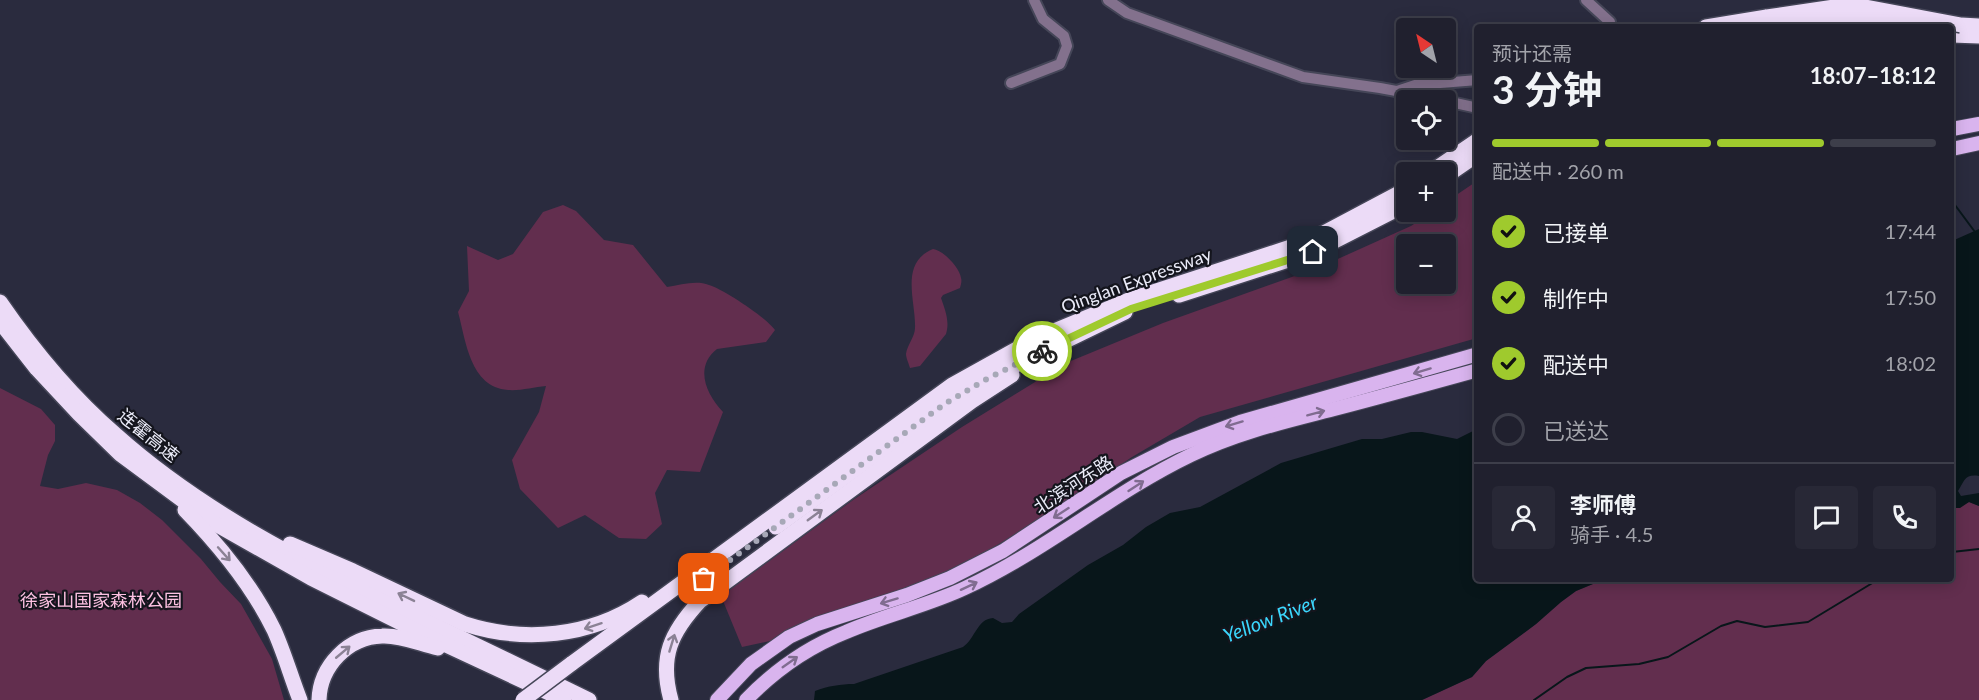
<!DOCTYPE html>
<html lang="zh">
<meta charset="utf-8">
<style>
body{margin:0;font-family:Lato,"Noto Sans SC",sans-serif;background:#282836;color:#f1f3f6;height:100vh;display:flex;flex-direction:column;font-size:22px;white-space:nowrap}
*{box-sizing:border-box;margin:0}
p{font-size:20px;color:#a2a3aa}
.icon{flex:none;width:33px;height:33px;fill:none;stroke:currentColor;stroke-width:2;stroke-linecap:round;stroke-linejoin:round}
.map{position:relative;flex:1;overflow:hidden}
.side{position:absolute;left:1474px;top:24px;width:480px;height:558px;display:flex;flex-direction:column;background:#20202e;border-radius:6px;box-shadow:0 3px 15px #0003,0 0 0 2px #3d3e4a}
.side>*{flex:none}
.needle{width:39px;rotate:325deg}
.fabs{position:absolute;left:1396px;top:18px;display:grid;gap:12px}
.fabs a{display:grid;place-items:center;width:60px;height:60px;border-radius:6px;background:#20202e;box-shadow:0 3px 15px #0003,0 0 0 2px #3d3e4a;font-size:30px}
.pin{position:absolute;display:grid;place-items:center;width:51px;height:51px;color:#fff;margin:-26px;border-radius:12px;box-shadow:0 3px 9px #0006}
.courier{position:absolute;display:grid;place-items:center;width:60px;height:60px;margin:-30px;border:4px solid #9fca2d;border-radius:50%;background:#fff;color:#222;box-shadow:0 2px 8px #0007}
.headline em{font-style:normal;font-weight:700}
.headline div{display:flex;flex-direction:column-reverse}
.headline{display:flex;align-items:center;justify-content:space-between;height:102px;padding:0 18px}
h1{font-size:39px;font-weight:700;line-height:45px}
.bar{display:grid;grid-template-columns:repeat(4,1fr);gap:9px 6px;align-content:center;height:72px;padding:0 18px}
.bar i{height:8px;border-radius:4px;background:#3d3e4a}
.bar .current{background:#9fca2d}
.bar p{grid-column:span 4}
.line{display:flex;align-items:center;gap:15px;padding:0 18px;border-top:2px solid #3d3e4a}
.line div{flex:1}
.round{display:grid;place-items:center;flex:none;width:63px;height:63px;border-radius:6px;background:#282836}
ol{padding:0 18px;list-style:none}
li{display:flex;align-items:center;gap:18px;height:66px}
li p{margin-inline-start:auto}
li .icon{padding:6px;border-radius:50%;background:#9fca2d;color:#111;stroke-width:4}
li:last-child{color:#a2a3aa}
li i{width:33px;height:33px;border:3px solid #3d3e4a;border-radius:50%}
.map>svg:first-child{display:block}
.green{fill:#622e4e;fill-rule:evenodd}
.water{fill:#08161a}
.lines{fill:none;stroke-linecap:round;stroke-linejoin:round}
.stream{stroke:#08161a;stroke-width:2}
.minor-casing{stroke:#454658;stroke-width:14}
.major-casing{stroke:#454658;stroke-width:16}
.highway-casing{stroke:#454658;stroke-width:18}
.minor{stroke:#83718d;stroke-width:10}
.major{stroke:#d9b4ee;stroke-width:14}
.highway{stroke:#ecdbf7;stroke-width:15}
.highway-bridge-casing{stroke:#454658;stroke-width:18;stroke-linecap:butt}
.highway-bridge{stroke:#ecdbf7;stroke-width:15}
.oneway{stroke:#806c90}
.oneway2{stroke:#8b8295}
.done{stroke:#a7a8b7;stroke-width:6;stroke-dasharray:0 10.8}
.route{stroke:#9fca2d;stroke-width:8}
.labels{text-anchor:middle;dominant-baseline:central;stroke-width:4.5;stroke-linejoin:round;paint-order:stroke}
.street-label{font-size:18px;fill:#eaebf8;stroke:#14151d}
.park-label{font-size:18px;fill:#fdc1e2;stroke:#14151d}
.water-label{font-size:20px;font-style:italic;fill:#3bd7fd;stroke:#14151d}
</style>
<div class="map">
<svg width="1979" height="700" viewBox="0 0 1979 700">
<rect width="100%" height="100%" fill="#2a2b3e"/>
<g class="green">
<path d="M1477,181V338L1200,417L1132,457L1034,523L954,571L794,636L742,647L721,596L853,500L962,427L1066,363L1163,323L1320,267L1411,226L1432,212H1446V202ZM1407,244H1446V284H1407Z"/>
<path d="M563,205L576,211L604,240L633,245L667,287C681,285 696,280 709,285C723,289 767,318 775,330L766,342L717,349C694,367 706,394 723,412L700,472L667,470L655,493L662,524L646,539L619,538L585,515L558,528L520,489L512,460L539,412L546,386C534,387 520,391 508,390C470,387 466,341 458,312L469,291L467,246L498,260L513,254L543,212Z"/>
<path d="M933,249C943,250 960,268 961,278C962,281 961,284 960,288L943,295L941,298C945,310 950,321 946,334L920,366L910,368C909,364 906,358 906,354C907,345 915,337 915,328C916,301 899,263 933,249Z"/>
<polygon points="0,388 41,409 55,425 55,441 48,455 40,486 58,489 86,483 117,490 140,503 162,520 201,559 220,582 241,604 272,659 284,700 0,700"/>
<polygon points="1969,502 1979,506 1979,700 1422,700 1472,677 1486,661 1536,624 1561,602 1576,591 1605,579 1952,579 1952,508 1955,508"/>
</g>
<g class="water">
<path d="M1979,229V476C1965,474 1965,480 1958,491L1961,496L1979,493V506L1969,502L1960,508H1952V241Z"/>
<path d="M1477,429L1478,579H1605L1576,591L1561,602L1536,624L1486,661L1472,677L1422,700H814L815,691C828,686 841,684 854,684L963,647C975,639 977,619 993,618L1002,623L1012,622L1019,614L1088,565L1123,545L1146,527L1170,513L1200,507L1281,463L1362,439H1382L1411,432H1422L1457,439Z"/>
</g>
<g class="lines">
<g class="stream">
<polyline points="1952,201 1975,232"/>
<polyline points="1952,552 1979,549"/>
<polyline points="1534,700 1567,677 1586,668 1639,664 1668,657 1721,626 1737,621 1765,627 1808,622 1879,579"/>
</g>
<g class="minor-casing">
<g id="minor">
<polyline points="1108,0 1127,13 1303,77 1380,88 1445,100"/>
<polyline points="1586,0 1610,22 1605,27"/>
<polyline points="1011,83 1060,64 1067,46 1064,36 1043,19 1034,0"/>
<polyline points="1397,91 1415,85 1478,80"/>
<polyline points="1446,101 1478,108"/>
</g>
</g>
<g class="major-casing">
<g id="major">
<polyline points="1952,129 1979,124"/>
<polyline points="1952,149 1979,143"/>
<polyline points="717,700 751,664 789,637 817,624 907,595 950,578 1003,551 1121,473 1173,447 1240,422 1478,354"/>
<path d="M746,700C774,671 808,647 846,632C885,615 927,606 965,588C1045,551 1112,493 1191,455C1238,432 1288,421 1338,408C1384,396 1431,383 1478,370"/>
</g>
</g>
<g class="highway-casing">
<g id="highway">
<polyline points="1961,25 1979,26"/>
<polyline points="1706,27 1767,17"/>
<polyline points="1952,35 1979,36"/>
<polyline points="1431,172 1478,140"/>
<polyline points="1446,176 1478,154"/>
<polyline points="1179,295 1313,252 1407,204"/>
<path d="M0,302C33,350 72,397 116,435C201,511 304,563 405,611C467,641 528,670 589,700"/>
<polyline points="0,322 37,369 79,414 120,454 212,522 311,578 431,638 564,700"/>
<path d="M185,510C220,546 252,585 274,630C284,652 291,677 300,700"/>
<polyline points="776,527 946,403 985,380 1125,312"/>
<path d="M290,544L353,571L465,624C524,643 590,637 642,602"/>
<polyline points="571,664 952,385 1035,339 1129,300 1309,241 1407,189"/>
<path d="M319,700C320,666 348,637 382,636C401,635 420,644 438,648"/>
<path d="M671,700C659,657 671,632 700,601L972,401L1012,375"/>
</g>
</g>
<use href="#minor" class="minor"/>
<use href="#major" class="major"/>
<use href="#highway" class="highway"/>
<g class="highway-bridge-casing">
<g id="highway-bridge">
<polyline points="1767,17 1834,7 1865,7 1961,25"/>
<polyline points="1776,27 1824,19 1858,17 1911,27"/>
<polyline points="523,700 571,664"/>
</g>
</g>
<use href="#highway-bridge" class="highway-bridge"/>
</g>
<defs><path id="oneway-shaft" d="M-6 0H5M1.5-3L5.5 0L1.5 3" fill="none" stroke-width="1.6" stroke-linecap="round" stroke-linejoin="round" transform="scale(1.5)"/></defs>
<g class="oneway">
<use href="#oneway-shaft" transform="translate(1422 371) rotate(163)"/>
<use href="#oneway-shaft" transform="translate(1316 413) rotate(-15)"/>
<use href="#oneway-shaft" transform="translate(1234 424) rotate(163)"/>
<use href="#oneway-shaft" transform="translate(1136 486) rotate(-33)"/>
<use href="#oneway-shaft" transform="translate(1061 513) rotate(147)"/>
<use href="#oneway-shaft" transform="translate(969 586) rotate(-25)"/>
<use href="#oneway-shaft" transform="translate(889 601) rotate(163)"/>
<use href="#oneway-shaft" transform="translate(790 662) rotate(-35)"/>
</g>
<g class="oneway2">
<use href="#oneway-shaft" transform="translate(815 515) rotate(-36)"/>
<use href="#oneway-shaft" transform="translate(224 554) rotate(48)"/>
<use href="#oneway-shaft" transform="translate(406 597) rotate(-154)"/>
<use href="#oneway-shaft" transform="translate(593 626) rotate(162)"/>
<use href="#oneway-shaft" transform="translate(672 643) rotate(-73)"/>
<use href="#oneway-shaft" transform="translate(343 652) rotate(-40)"/>
</g>
<g class="lines">
<polyline class="done" points="704,579 946,403 985,380 1042,351"/>
<polyline class="route" points="1042,351 1131,309 1313,252"/>
</g>
<g class="labels">
<g class="street-label">
<text transform="translate(1136 280) rotate(-20)">Qinglan Expressway</text>
<text transform="translate(149 435) rotate(39)">连霍高速</text>
<text transform="translate(1073 484) rotate(-33)">北滨河东路</text>
</g>
<g class="park-label">
<text x="101" y="600">徐家山国家森林公园</text>
</g>
<g class="water-label">
<text transform="translate(1270 618) rotate(-21)">Yellow River</text>
</g>
</g>
</svg>
<div class="fabs">
<a><svg class="needle" viewBox="-14 -14 28 28"><path d="M0-13l5 13h-10z" fill="#e53935"/><path d="M0 13l5-13h-10z" fill="#a2a3aa"/></svg></a>
<a><svg class="icon" aria-label="locate" viewBox="0 0 24 24"><circle cx="12" cy="12" r="6"/><path d="M12 2v4M12 18v4M2 12h4M18 12h4"/></svg></a>
<a>+</a>
<a>−</a>
</div>
<div class="pin" style="left:704px;top:579px;background:#ea580c"><svg class="icon" aria-label="bag" viewBox="0 0 24 24"><path d="M5 8h14l-1 12H6zM9 8a3 3 0 0 1 6 0"/></svg></div>
<div class="pin" style="left:1313px;top:252px;background:#1f2937"><svg class="icon" aria-label="home" viewBox="0 0 24 24"><path d="M3 11l9-7 9 7M6 9v11h12V9"/></svg></div>
<div class="courier" style="left:1042px;top:351px"><svg class="icon" aria-label="bike" viewBox="0 0 24 24"><circle cx="6" cy="16" r="4"/><circle cx="18" cy="16" r="4"/><path d="M6 16l4-8h5l3 8M10 8l3 8H6M13 5h3"/></svg></div>
<section class="side">
<div class="headline"><div><h1>3 分钟</h1><p>预计还需</p></div><em>18:07–18:12</em></div>
<div class="bar"><i class="current"></i><i class="current"></i><i class="current"></i><i></i><p>配送中 · 260 m</p></div>
<ol>
<li><svg class="icon" aria-label="check" viewBox="0 0 24 24"><path d="M5 12l5 5 9-10"/></svg>已接单<p>17:44</p></li>
<li><svg class="icon" aria-label="check" viewBox="0 0 24 24"><path d="M5 12l5 5 9-10"/></svg>制作中<p>17:50</p></li>
<li><svg class="icon" aria-label="check" viewBox="0 0 24 24"><path d="M5 12l5 5 9-10"/></svg>配送中<p>18:02</p></li>
<li><i></i>已送达</li>
</ol>
<div class="line" style="height:108px"><a class="round"><svg class="icon" aria-label="person" viewBox="0 0 24 24"><circle cx="12" cy="8" r="4"/><path d="M4 21q1-7 8-7t8 7"/></svg></a><div><b>李师傅</b><p>骑手 · 4.5</p></div><a class="round"><svg class="icon" aria-label="chat" viewBox="0 0 24 24"><path d="M4 5h16v11H9l-5 4z"/></svg></a><a class="round"><svg class="icon" aria-label="phone" viewBox="0 0 24 24"><path d="M5 4h4l2 5-3 2q2 4 5 5l2-3 5 2v4C11 20 4 13 5 4z"/></svg></a></div>
</section>
</div>
